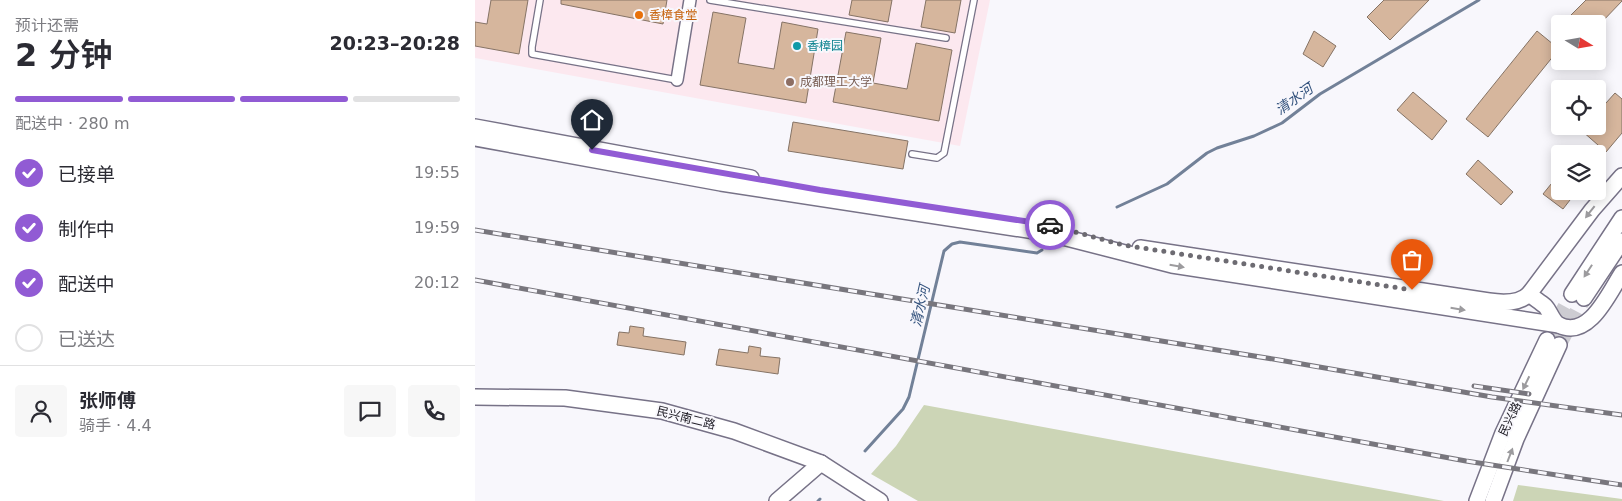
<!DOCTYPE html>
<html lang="zh">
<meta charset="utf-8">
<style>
body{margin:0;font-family:"DejaVu Sans","Noto Sans SC",sans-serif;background:#f7f7f7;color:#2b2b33;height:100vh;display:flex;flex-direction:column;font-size:19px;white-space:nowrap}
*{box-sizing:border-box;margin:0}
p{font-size:16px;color:#7c7c81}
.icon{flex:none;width:28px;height:28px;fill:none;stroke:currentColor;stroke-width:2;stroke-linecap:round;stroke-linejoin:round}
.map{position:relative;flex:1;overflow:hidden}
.drawer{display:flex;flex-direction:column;background:#fff;width:475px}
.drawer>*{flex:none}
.needle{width:32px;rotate:101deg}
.tools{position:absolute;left:1076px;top:15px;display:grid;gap:10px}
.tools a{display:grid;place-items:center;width:55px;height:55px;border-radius:5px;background:#fff;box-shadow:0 2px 12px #0003;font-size:25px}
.pin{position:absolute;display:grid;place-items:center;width:42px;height:42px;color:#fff;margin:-51px -21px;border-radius:50% 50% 50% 0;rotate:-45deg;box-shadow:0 0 5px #0007}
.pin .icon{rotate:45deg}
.courier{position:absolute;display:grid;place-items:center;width:50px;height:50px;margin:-25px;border:4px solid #915bd4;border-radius:50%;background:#fff;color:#222;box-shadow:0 1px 6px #0007}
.summary em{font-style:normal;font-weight:600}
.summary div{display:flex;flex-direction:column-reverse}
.summary{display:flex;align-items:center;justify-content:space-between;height:85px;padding:0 15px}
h1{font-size:32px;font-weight:600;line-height:38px}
.bar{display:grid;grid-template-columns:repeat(4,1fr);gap:8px 5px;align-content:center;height:60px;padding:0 15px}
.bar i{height:6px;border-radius:4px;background:#e1e1e2}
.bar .selected{background:#915bd4}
.bar p{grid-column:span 4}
.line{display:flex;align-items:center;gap:12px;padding:0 15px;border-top:1px solid #e1e1e2}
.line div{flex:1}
.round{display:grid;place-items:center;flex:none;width:52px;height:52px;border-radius:5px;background:#f7f7f7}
ol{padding:0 15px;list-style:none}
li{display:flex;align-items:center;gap:15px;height:55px}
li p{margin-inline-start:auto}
li .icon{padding:5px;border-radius:50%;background:#915bd4;color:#fff;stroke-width:4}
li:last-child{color:#7c7c81}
li i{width:28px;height:28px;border:2px solid #e1e1e2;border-radius:50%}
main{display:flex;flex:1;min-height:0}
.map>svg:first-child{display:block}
.education{fill:#fce8ef}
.green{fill:#ccd5b6}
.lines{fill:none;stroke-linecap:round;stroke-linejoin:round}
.stream{stroke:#728198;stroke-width:3}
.building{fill:#d6b69d;stroke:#857365}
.secondary-tunnel{stroke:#cdccd2;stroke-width:15;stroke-dasharray:15 8;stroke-linecap:butt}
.lane-casing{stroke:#777287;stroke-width:8}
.street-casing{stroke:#777287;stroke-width:14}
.secondary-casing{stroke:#777287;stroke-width:18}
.lane{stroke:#fff;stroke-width:5.5}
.street{stroke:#fff;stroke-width:11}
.secondary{stroke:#fff;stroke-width:15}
.rail-casing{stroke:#78767d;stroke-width:5}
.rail{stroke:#f8f7fc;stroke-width:3;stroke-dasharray:9;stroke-linecap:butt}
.oneway{fill:#9c9b9e}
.done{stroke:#6d6b72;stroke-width:5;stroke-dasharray:0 9}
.route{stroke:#915bd4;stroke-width:6}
.food-dot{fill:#e8710a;stroke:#f8f7fc;stroke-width:2}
.culture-dot{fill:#0f9aa8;stroke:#f8f7fc;stroke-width:2}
.education-dot{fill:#8d6e63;stroke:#f8f7fc;stroke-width:2}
.labels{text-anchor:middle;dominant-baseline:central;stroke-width:4;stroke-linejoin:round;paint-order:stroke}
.food-label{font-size:12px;fill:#c56008;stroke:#f8f7fc;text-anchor:start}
.culture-label{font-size:12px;fill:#0d838f;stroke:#f8f7fc;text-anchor:start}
.education-label{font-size:12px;fill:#785e54;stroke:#f8f7fc;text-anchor:start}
.street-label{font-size:12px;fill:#222028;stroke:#f8f7fc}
.water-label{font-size:14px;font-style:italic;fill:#34537e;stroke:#f8f7fc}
</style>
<main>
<section class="drawer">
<div class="summary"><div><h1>2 分钟</h1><p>预计还需</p></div><em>20:23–20:28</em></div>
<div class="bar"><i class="selected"></i><i class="selected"></i><i class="selected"></i><i></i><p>配送中 · 280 m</p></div>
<ol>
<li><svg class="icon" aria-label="check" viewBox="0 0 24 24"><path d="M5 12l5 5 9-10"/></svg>已接单<p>19:55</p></li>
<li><svg class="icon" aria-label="check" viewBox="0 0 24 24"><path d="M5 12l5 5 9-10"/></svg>制作中<p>19:59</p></li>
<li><svg class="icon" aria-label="check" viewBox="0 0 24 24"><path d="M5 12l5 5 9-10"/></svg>配送中<p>20:12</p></li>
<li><i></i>已送达</li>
</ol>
<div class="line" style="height:90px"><a class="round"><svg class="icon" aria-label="person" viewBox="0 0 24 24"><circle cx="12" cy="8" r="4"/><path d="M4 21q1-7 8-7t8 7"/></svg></a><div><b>张师傅</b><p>骑手 · 4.4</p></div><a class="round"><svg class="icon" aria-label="chat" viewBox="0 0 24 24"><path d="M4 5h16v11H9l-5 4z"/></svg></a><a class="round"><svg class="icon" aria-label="phone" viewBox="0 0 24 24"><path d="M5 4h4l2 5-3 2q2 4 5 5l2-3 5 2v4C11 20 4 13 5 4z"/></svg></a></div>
</section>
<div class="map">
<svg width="1147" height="501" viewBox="0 0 1147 501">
<rect width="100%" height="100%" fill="#f8f7fc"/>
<polygon class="education" points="0,0 515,0 485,146 0,58"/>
<g class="green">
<polygon points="449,405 969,501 443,501 396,474 421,446"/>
<polygon points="1043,485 1147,499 1147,501 1038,501"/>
</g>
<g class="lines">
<g class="stream">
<polyline points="642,207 692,184 732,153 742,148 779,136 807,123 845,94 1004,0"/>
<polyline points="390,451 428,409 434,397 469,251 477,244 485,242 562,253 567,250"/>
<polyline points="343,501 345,499"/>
</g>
</g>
<g class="building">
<polygon points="16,0 53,0 44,54 0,46 0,22 12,24"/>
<polygon points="86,0 192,0 188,24 86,4"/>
<polygon points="377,0 417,0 413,22 374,15"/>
<polygon points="451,0 486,0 480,33 446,27"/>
<polygon points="909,0 954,0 915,40 892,17"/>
<polygon points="1111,0 1147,0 1147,1 1125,24 1101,24 1094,17"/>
<polygon points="238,12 271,18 263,63 299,69 307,22 343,29 331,103 225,85"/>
<polygon points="839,31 861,46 848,67 828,54"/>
<polygon points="1062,31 1084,49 1013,137 991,119"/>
<polygon points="371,32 406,38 398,83 432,89 441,43 477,50 464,121 358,102"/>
<polygon points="938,92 972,121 957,140 922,110"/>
<polygon points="1140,93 1147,99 1147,133 1131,152 1107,131 1112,126 1122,126 1122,113"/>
<polygon points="318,122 433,141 428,169 313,151"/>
<polygon points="1003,160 1038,192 1026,205 991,174"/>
<polygon points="1085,173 1085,191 1102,191 1088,209 1068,194"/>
<polygon points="155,326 169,328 168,336 211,342 209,355 142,345 144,332 154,333"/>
<polygon points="274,346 286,348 285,356 305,358 303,374 241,365 244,349 273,353"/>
</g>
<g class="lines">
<g class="secondary-tunnel">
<polyline points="1072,340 1097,294"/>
<polyline points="1084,345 1109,298"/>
</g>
<g class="lane-casing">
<g id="lane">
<polyline points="65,0 57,47 57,54 202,80"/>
<polyline points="235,0 471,38"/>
<polyline points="437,154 462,158 469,153 499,0"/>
</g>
</g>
<g class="street-casing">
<polyline id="street" points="202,80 215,0"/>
</g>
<g class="secondary-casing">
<g id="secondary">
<polyline points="0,127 276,178"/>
<polyline points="0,138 246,183 572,233 697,265 1084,325"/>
<path d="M1147,176L1117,210L1054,294C1059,298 1065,302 1070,306C1075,311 1077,321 1084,325C1114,340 1134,293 1147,273"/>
<path d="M665,248L1014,301C1028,303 1044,304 1054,294"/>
<polyline points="1097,294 1147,218"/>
<polyline points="1109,298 1147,241"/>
<polyline points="0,397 90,398 187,411 259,431 346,463 405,501"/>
<polyline points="302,501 346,463"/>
<polyline points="1002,501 1028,433 1072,340"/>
<polyline points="1018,501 1041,439 1084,345"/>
</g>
</g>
<use href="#lane" class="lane"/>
<use href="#street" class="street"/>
<use href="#secondary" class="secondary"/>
<g class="rail-casing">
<g id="rail">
<polyline points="0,230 804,360 1017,397 1147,415"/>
<polyline points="0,280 991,461 1147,485"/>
<polyline points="999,386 1054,394"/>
</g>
</g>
<use href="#rail" class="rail"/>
</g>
<defs><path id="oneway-solid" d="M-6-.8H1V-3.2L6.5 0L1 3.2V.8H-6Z" transform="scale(1.25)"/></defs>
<g class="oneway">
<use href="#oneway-solid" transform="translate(1115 212) rotate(128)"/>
<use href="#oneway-solid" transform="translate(702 266) rotate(10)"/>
<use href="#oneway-solid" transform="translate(1113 271) rotate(123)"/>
<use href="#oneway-solid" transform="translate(983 309) rotate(9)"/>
<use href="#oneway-solid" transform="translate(1051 383) rotate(116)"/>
<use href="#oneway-solid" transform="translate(1035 455) rotate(-69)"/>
</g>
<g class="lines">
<polyline class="done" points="575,225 648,245 937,290"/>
<polyline class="route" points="117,150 345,190 575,225"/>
</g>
<circle class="food-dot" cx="164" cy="15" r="5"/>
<circle class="culture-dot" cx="322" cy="46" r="5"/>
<circle class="education-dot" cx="315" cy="82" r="5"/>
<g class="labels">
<g class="food-label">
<text x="174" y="15">香樟食堂</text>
</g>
<g class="culture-label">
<text x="332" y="46">香樟园</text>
</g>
<g class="education-label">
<text x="325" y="82">成都理工大学</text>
</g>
<g class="street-label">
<text transform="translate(211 418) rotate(14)">民兴南二路</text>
<text transform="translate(1035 419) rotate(-65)">民兴路</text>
</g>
<g class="water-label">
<text transform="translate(819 99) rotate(-35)">清水河</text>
<text transform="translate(445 306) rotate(-77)">清水河</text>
</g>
</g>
</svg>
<div class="tools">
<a><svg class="needle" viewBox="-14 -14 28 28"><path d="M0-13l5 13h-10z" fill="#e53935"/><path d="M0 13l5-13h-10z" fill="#7c7c81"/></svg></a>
<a><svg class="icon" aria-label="locate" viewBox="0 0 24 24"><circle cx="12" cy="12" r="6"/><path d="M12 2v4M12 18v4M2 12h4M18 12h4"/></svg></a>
<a><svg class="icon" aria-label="layers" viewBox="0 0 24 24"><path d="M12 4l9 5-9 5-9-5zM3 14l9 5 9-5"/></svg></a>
</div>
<div class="pin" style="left:937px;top:290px;background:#ea580c"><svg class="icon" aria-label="bag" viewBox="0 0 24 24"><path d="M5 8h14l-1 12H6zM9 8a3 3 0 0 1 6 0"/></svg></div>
<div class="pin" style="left:117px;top:150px;background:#1f2937"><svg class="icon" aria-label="home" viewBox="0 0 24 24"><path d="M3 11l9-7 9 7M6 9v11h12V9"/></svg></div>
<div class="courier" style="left:575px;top:225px"><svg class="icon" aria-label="car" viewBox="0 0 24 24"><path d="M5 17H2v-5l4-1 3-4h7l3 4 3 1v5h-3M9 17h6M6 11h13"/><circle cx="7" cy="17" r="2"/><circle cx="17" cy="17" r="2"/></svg></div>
</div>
</main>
